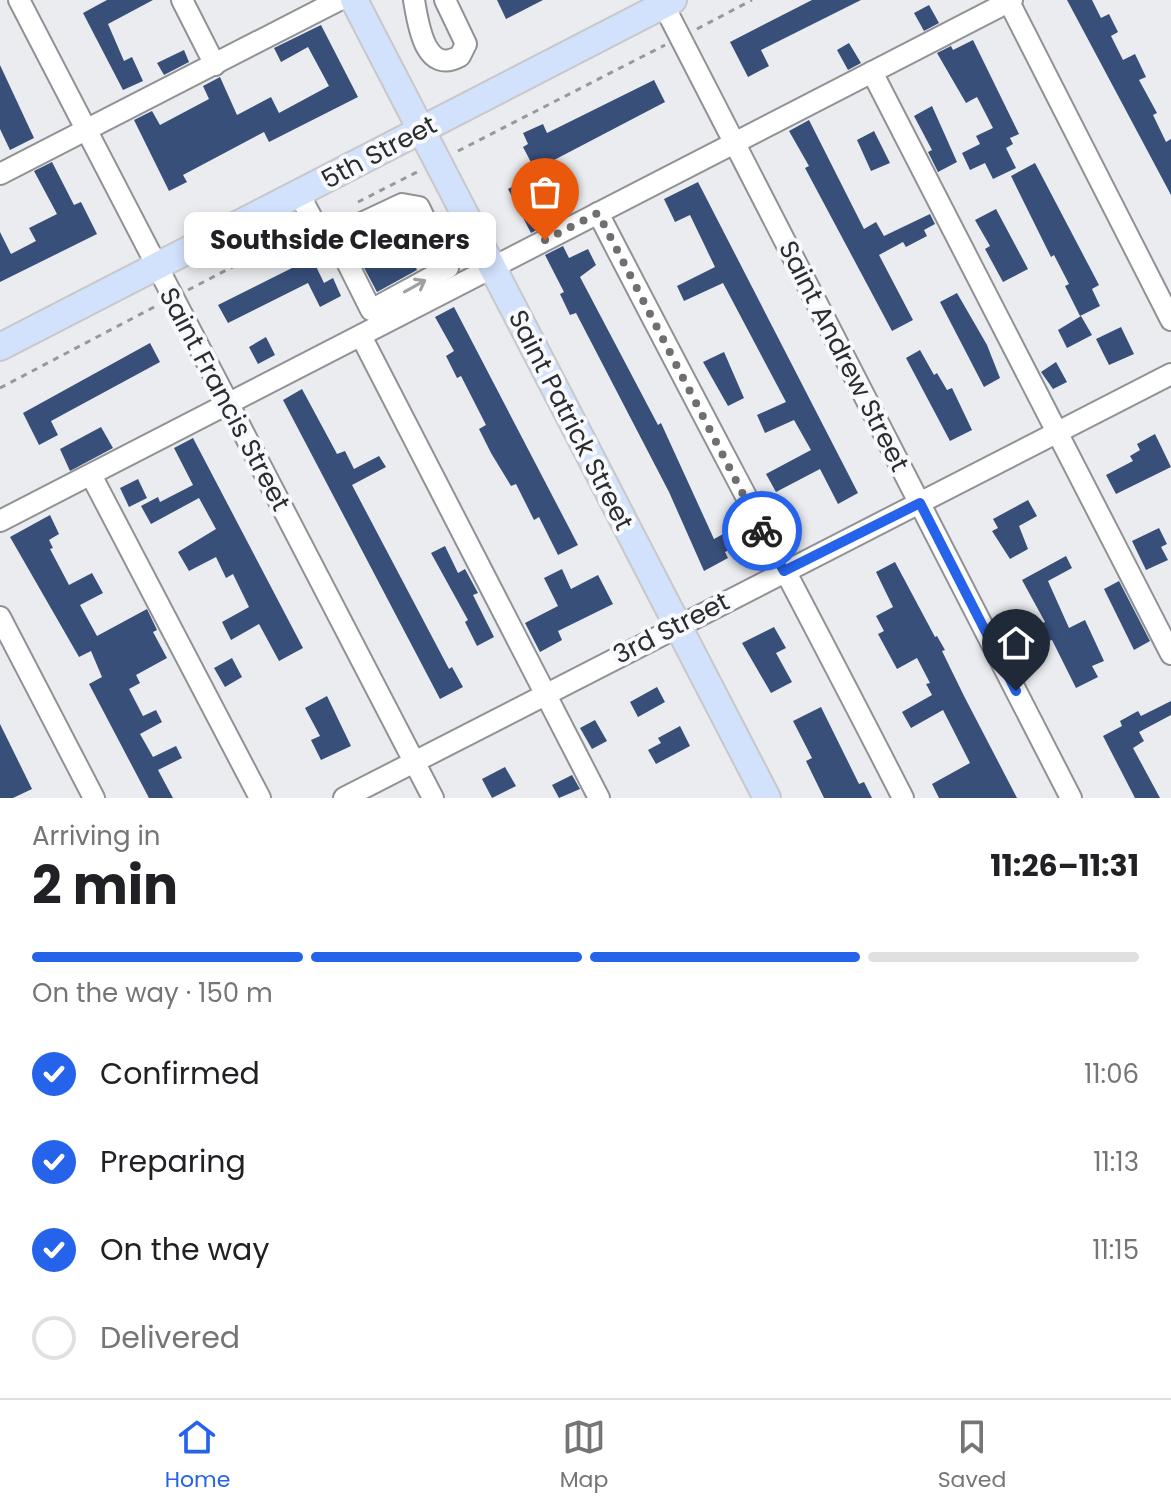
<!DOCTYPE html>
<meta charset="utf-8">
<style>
body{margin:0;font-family:Poppins,sans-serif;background:#f6f6f6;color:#202124;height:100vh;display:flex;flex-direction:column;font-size:30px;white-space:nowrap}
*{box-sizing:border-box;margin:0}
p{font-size:26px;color:#757577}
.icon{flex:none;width:44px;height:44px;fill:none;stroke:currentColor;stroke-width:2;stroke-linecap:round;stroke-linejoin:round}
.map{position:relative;height:798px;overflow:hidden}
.side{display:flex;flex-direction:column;background:#fff;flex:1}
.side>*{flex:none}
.pin{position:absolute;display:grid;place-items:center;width:68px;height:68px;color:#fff;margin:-82px -34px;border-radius:50% 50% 50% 0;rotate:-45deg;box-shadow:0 0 8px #0007}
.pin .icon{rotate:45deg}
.courier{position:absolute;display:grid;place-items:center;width:80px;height:80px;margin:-40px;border:6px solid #2563eb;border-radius:50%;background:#fff;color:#222;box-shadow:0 2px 10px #0007}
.bubble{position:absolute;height:56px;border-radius:12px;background:#fff;box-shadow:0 4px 12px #0003;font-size:26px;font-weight:700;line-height:56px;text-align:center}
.head em{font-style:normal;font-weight:700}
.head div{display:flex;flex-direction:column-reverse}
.head{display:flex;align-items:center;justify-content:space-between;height:136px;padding:0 32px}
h1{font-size:52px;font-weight:700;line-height:60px}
.bar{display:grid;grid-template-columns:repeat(4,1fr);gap:12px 8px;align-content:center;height:96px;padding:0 32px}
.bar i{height:10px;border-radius:6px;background:#e0e0e0}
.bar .on{background:#2563eb}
.bar p{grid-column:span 4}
ol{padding:0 32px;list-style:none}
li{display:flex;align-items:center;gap:24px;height:88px}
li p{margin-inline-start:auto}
li .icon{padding:8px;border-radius:50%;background:#2563eb;color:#fff;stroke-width:4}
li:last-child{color:#757577}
li i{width:44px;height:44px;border:4px solid #e0e0e0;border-radius:50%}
.dock{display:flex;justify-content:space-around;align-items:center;height:112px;border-top:2px solid #e0e0e0;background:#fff;font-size:22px;color:#757577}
.dock a{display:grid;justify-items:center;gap:4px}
.dock .on{color:#2563eb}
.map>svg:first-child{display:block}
.building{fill:#384f7a}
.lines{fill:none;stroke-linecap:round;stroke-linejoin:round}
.minor-casing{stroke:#909295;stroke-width:24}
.major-casing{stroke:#c8c8c8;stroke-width:30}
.path{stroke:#97989a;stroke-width:3;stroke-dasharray:6 6;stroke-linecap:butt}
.minor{stroke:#fff;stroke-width:20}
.major{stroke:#d2e1fc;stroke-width:26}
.oneway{stroke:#a0a0a0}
.done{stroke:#6e6f71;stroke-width:8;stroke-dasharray:0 14.4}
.route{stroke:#2563eb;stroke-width:10}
.labels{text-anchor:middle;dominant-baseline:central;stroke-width:8;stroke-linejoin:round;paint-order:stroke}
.street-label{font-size:26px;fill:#2b2c2d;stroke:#f7f9fc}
</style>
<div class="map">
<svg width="1171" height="798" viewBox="0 0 1171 798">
<rect width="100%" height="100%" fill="#eaecef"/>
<g class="building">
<polygon points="107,0 153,0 108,24 124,61 132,57 143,81 123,90 83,13"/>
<polygon points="497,0 543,0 506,19"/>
<polygon points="812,0 861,0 761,50 769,66 748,77 730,42"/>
<polygon points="1067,0 1092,0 1101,18 1109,14 1118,32 1111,36 1123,60 1135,54 1146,77 1139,80 1157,113 1153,115 1166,142 1171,139 1171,195"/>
<polygon points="929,5 939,23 924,31 914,13"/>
<polygon points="321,25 358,97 269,142 264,132 183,175 187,182 169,191 134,120 152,111 160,125 209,99 203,86 220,77 237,115 271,97 279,113 329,86 308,47 281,62 274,48"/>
<polygon points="973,40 1019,134 1010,138 1013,144 1006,148 1016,168 993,179 985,163 970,170 962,153 980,144 976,136 993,128 977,97 966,103 937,53 951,46 953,50"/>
<polygon points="849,43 861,63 848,70 837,50"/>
<polygon points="184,50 189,62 164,75 157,63"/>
<polygon points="0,65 34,138 10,150 0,129"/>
<polygon points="654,80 665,102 535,170 523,147 528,144 523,133 543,124 547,133"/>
<polygon points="932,106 957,162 938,172 928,152 932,150 914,116"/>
<polygon points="809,120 864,229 876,222 884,236 930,214 935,224 924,230 927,236 906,247 903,242 879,255 913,320 892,331 805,168 809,166 789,131"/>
<polygon points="874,131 890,163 871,171 857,140"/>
<polygon points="52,162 74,205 81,202 97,234 0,282 0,232 11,254 36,241 29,228 57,214 34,171"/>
<polygon points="1035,163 1099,285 1092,289 1100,306 1080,316 1065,286 1069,284 1054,255 1051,257 1011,176"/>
<polygon points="532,177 554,221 531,233 508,189"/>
<polygon points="698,182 858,493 838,504 820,469 776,492 766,474 811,450 794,420 765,433 757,415 786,402 723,283 684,301 677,286 715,267 690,215 675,222 664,199"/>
<polygon points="996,209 1028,269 1003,282 985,249 990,246 975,220"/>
<polygon points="403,239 417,270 377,292 361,262"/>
<polygon points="563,246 569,258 588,249 596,265 580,277 658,425 661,423 714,539 745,522 754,539 725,552 728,558 704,571 669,492 576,313 570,315 560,294 564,292 545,255"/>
<polygon points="312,258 324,283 333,278 341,296 320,307 308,283 228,323 218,305"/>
<polygon points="957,293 987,345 1000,378 984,387 940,302"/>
<polygon points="454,307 578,545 558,555 539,517 534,520 516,484 511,486 491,453 479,429 486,425 461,376 457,378 446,356 454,351 435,317"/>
<polygon points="1081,316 1092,335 1067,348 1058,330"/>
<polygon points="1121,327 1134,354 1109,365 1096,339"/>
<polygon points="266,337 275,355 258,364 249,347"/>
<polygon points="150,343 160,362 51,421 58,435 39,445 23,413"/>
<polygon points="920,350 934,375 937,373 947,390 952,388 972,430 950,441 906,358"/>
<polygon points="724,352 744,398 728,406 703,362"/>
<polygon points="1056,362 1067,382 1053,389 1041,372"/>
<polygon points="302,389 337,454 345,451 354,469 379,456 386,467 352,485 449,669 452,667 463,687 440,699 283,400"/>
<polygon points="101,427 113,448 70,471 60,449"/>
<polygon points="1155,434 1171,467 1116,494 1106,475 1133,461 1130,456 1140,450 1137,444"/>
<polygon points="193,438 303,648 279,661 259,624 231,640 222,622 249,607 233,574 226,578 216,557 189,571 178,552 216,529 199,498 151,524 141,506 158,497 160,502 193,485 174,448"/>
<polygon points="138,479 147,498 129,507 120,488"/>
<polygon points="1028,500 1037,516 1019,526 1028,549 1010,559 992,531 998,528 993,519"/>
<polygon points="50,515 59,534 49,540 53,548 50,549 69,585 92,573 103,593 80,605 97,636 147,609 157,630 153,632 167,658 136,675 140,683 129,689 143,716 156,710 162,722 140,734 153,757 176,746 182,758 158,770 173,798 149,798 89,684 102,677 91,651 79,657 10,537"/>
<polygon points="1159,528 1167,544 1161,547 1168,560 1146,570 1132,541"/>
<polygon points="445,546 458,573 465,569 478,593 473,595 494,637 477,646 465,622 468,620 431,553"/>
<polygon points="1066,556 1072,568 1048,581 1069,628 1085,620 1104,661 1092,666 1098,677 1076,688 1052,640 1048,641 1040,624 1045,622 1022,580"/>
<polygon points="895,562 935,637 937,636 945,650 942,651 964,696 1017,798 939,798 932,784 970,763 943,710 911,728 902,712 932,695 926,684 930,683 917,658 897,669 878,634 884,631 876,616 893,607 876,572"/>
<polygon points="562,569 571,589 598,575 613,604 558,631 562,640 540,652 525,623 558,606 544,578"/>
<polygon points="1119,581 1150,641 1134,650 1104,589"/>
<polygon points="774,627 786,648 776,653 792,682 771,693 742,643"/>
<polygon points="232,658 242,677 225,687 214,668"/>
<polygon points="657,687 665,702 638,717 630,702"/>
<polygon points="327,696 351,746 321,760 311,740 320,736 305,708"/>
<polygon points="1171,701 1171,715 1139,732 1144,741 1133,748 1160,798 1135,798 1103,736 1122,726 1120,721 1138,711 1141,716"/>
<polygon points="821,707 859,784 864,782 872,798 824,798 806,761 812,758 793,721"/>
<polygon points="595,720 607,741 592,749 580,728"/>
<polygon points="0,724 32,789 13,798 0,798"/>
<polygon points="680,726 690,746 656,764 648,750 661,743 658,738"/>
<polygon points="505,767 516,786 492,798 482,779"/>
<polygon points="572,775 580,789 559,798 552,785"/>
</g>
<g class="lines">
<g class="minor-casing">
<g id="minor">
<polyline points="19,0 433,798"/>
<polyline points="182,0 215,65"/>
<path d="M414,0C418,24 425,76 460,56L466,44L445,0"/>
<polyline points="661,0 1071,798"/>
<polyline points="1008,0 1171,320"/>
<polyline points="872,72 1171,654"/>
<polyline points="0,174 339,0"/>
<polyline points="299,194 315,224 334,236 371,310 448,268 419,207 402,204 334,236"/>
<path d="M598,213C699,409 803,602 903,798"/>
<polyline points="442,256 477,238"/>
<polyline points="361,336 599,798"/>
<polyline points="91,475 260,798"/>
<polyline points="0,521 1012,0"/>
<polyline points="0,617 94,798"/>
<polyline points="344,798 1171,374"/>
</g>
</g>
<g class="major-casing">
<g id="major">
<polyline points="354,0 767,798"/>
<polyline points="0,347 673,0"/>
</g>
</g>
<g class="path">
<polyline points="697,29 752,0"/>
<polyline points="458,151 665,45"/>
<polyline points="358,202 419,171"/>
<polyline points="188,290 298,233"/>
<polyline points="0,388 156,306"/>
</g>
<use href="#minor" class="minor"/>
<use href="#major" class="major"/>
</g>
<defs><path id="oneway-shaft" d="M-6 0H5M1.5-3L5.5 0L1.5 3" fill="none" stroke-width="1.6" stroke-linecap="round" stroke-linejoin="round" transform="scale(2)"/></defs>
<use class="oneway" href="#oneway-shaft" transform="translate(415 286) rotate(-29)"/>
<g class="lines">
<polyline class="done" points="545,240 598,213 762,531"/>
<polyline class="route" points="762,531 784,571 920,503 1016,691"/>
</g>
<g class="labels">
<g class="street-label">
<text transform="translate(379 152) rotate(-28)">5th Street</text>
<text transform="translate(844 356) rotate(63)">Saint Andrew Street</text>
<text transform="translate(225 399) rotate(62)">Saint Francis Street</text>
<text transform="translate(571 420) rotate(63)">Saint Patrick Street</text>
<text transform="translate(671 628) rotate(-27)">3rd Street</text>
</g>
</g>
</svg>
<div class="pin" style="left:545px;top:240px;background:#ea580c"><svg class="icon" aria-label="bag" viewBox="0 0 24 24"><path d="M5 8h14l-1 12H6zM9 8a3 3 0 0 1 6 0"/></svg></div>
<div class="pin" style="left:1016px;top:691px;background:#1f2937"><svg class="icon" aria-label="home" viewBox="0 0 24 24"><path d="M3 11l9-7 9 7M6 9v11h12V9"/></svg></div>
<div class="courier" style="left:762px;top:531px"><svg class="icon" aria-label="bike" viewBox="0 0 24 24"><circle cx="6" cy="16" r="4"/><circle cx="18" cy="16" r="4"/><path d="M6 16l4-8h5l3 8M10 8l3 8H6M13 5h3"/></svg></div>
<div class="bubble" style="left:184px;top:212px;width:312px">Southside Cleaners</div>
</div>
<section class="side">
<div class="head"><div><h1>2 min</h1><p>Arriving in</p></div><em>11:26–11:31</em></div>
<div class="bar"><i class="on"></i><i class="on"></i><i class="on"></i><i></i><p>On the way · 150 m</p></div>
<ol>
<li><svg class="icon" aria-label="check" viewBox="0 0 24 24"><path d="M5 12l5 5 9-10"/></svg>Confirmed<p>11:06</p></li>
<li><svg class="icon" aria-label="check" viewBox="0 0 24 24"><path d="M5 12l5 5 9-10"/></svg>Preparing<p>11:13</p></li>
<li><svg class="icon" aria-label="check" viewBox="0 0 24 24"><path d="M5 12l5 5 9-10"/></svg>On the way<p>11:15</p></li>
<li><i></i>Delivered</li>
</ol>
</section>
<nav class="dock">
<a class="on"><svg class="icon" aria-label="home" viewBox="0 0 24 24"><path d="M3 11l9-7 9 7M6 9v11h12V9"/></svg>Home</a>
<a><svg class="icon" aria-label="map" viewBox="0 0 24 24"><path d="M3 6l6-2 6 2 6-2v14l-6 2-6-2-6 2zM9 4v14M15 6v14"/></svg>Map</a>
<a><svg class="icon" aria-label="saved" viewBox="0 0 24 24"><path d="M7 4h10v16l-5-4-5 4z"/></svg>Saved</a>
</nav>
